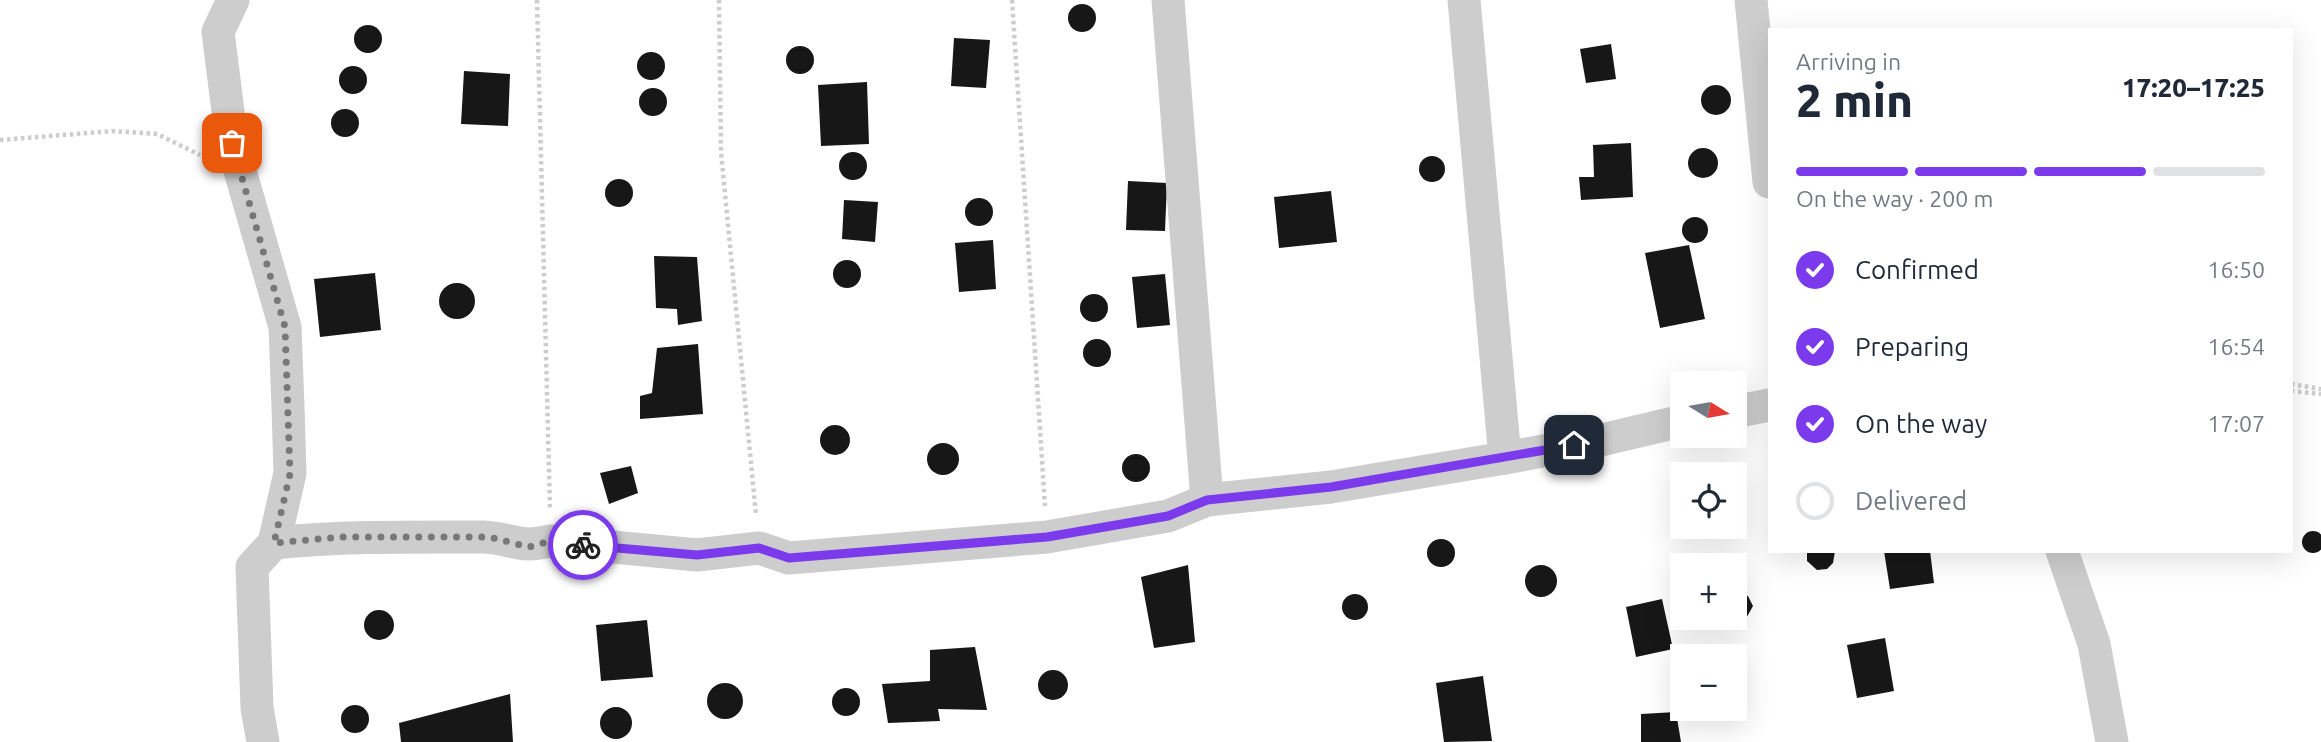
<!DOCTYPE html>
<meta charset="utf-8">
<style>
body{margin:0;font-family:Ubuntu,sans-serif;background:#f6f6f7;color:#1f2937;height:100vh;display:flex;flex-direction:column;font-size:26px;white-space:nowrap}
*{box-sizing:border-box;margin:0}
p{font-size:23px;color:#747a83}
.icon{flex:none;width:38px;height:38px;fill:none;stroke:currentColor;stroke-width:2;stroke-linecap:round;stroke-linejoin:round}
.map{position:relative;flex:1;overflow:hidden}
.side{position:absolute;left:1768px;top:28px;width:525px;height:525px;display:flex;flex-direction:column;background:#fff;border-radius:0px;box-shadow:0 7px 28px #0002}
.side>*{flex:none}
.needle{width:46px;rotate:101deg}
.tools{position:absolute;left:1670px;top:371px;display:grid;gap:14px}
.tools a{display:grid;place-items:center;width:77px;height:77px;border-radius:0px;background:#fff;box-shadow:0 7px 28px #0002;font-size:35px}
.pin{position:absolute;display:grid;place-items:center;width:60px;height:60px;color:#fff;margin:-30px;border-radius:14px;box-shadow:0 4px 10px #0006}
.courier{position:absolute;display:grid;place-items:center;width:70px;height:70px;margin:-35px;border:5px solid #7c3aed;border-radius:50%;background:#fff;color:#222;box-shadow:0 2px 9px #0007}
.summary em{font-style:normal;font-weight:800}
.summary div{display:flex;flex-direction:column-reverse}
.summary{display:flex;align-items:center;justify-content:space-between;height:119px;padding:0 28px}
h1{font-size:46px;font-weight:800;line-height:52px}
.bar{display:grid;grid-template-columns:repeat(4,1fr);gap:10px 7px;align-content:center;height:84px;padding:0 28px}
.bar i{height:9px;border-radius:5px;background:#e0e1e3}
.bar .selected{background:#7c3aed}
.bar p{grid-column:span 4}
ol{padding:0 28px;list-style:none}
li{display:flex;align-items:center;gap:21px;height:77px}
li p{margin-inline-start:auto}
li .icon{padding:7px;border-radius:50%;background:#7c3aed;color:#fff;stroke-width:4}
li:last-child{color:#747a83}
li i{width:38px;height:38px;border:4px solid #e0e1e3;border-radius:50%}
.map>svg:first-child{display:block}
.building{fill:#171717}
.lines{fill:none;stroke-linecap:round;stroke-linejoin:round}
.path{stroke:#cdcdcd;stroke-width:4.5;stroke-dasharray:3.5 3.5;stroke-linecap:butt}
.minor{stroke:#cdcdcd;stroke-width:33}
.done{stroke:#787878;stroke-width:7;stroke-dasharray:0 12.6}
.route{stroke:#7c3aed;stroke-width:9}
</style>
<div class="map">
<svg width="2321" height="742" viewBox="0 0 2321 742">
<rect width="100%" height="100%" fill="#fff"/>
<g class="building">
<circle cx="1082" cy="18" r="14"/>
<circle cx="368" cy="39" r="14"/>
<polygon points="954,38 990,40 986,88 951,86"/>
<polygon points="1611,44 1616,79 1586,83 1580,49"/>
<circle cx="800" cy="60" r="14"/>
<circle cx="651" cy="66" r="14"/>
<circle cx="353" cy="80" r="14"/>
<polygon points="464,71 510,74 508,126 461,124"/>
<polygon points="867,82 869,144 821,146 818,85"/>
<circle cx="1716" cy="100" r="15"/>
<circle cx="653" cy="102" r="14"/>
<circle cx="345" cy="123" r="14"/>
<polygon points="1631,143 1633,197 1581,200 1579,177 1594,177 1593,145"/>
<circle cx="1703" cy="163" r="15"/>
<circle cx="853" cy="166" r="14"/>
<circle cx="1432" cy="169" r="13"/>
<circle cx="619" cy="193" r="14"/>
<polygon points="1128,181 1167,183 1165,231 1126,230"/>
<polygon points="1331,191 1337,242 1279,248 1274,197"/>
<circle cx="979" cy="212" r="14"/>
<polygon points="844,200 878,202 875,242 842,239"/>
<circle cx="1695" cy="230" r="13"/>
<polygon points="993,240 996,289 959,292 955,243"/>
<polygon points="1689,245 1705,319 1660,328 1645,253"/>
<polygon points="654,256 697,257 702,321 678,325 677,309 656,308"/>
<circle cx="847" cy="274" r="14"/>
<polygon points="375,273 381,330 320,337 314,279"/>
<polygon points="1165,274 1170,325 1137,328 1132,277"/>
<circle cx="457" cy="301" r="18"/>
<circle cx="1094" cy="308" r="14"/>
<circle cx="1097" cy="353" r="14"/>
<polygon points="698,344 703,414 640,419 640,396 652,393 657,348"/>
<circle cx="835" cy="440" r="15"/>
<circle cx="943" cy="459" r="16"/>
<circle cx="1136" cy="468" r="14"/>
<polygon points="631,466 638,493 609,504 600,473"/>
<circle cx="2313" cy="542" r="11"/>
<circle cx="1441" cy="553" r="14"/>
<polygon points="1807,551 1835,551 1833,563 1827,569 1817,570 1807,561"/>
<polygon points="1884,551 1930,551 1934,583 1890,589"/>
<polygon points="1188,565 1195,642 1154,648 1141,577"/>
<circle cx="1541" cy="581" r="16"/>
<polygon points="1734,589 1748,596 1753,606 1744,622 1733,624 1720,618 1734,618"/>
<circle cx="1355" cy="607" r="13"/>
<polygon points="1662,599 1673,649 1636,657 1626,607"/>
<circle cx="379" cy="625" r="15"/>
<polygon points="647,620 653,677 601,681 596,625"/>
<polygon points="1885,638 1894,691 1857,698 1847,645"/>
<polygon points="975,647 987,710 938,709 940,721 888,723 882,684 930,681 930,650"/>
<circle cx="1053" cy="685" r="15"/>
<polygon points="1483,676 1492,741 1444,742 1436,683"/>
<circle cx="725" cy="701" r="18"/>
<circle cx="846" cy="702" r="14"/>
<polygon points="510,694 513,742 401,742 399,723"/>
<circle cx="355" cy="719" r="14"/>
<circle cx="616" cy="723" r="16"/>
<polygon points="1676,712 1681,742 1641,742 1641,714"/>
</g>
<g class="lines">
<g class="path">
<polyline points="537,0 550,510"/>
<polyline points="719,0 721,152 756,515"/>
<polyline points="1012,0 1045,506"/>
<polyline points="0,140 113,131 157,134 200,155"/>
<polyline points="2291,384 2321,389"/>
<polyline points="2291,391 2321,394"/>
</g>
<g class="minor">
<polyline points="233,0 218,32 232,143 285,327 288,407 290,473 274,543 252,567 257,708 263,742"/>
<polyline points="1168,0 1207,500"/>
<polyline points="1464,0 1505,458"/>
<polyline points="1751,0 1769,182"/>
<polyline points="1734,412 1769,405"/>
<path d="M274,543C344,536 412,537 483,537C512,538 518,549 550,541L697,555L759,548L789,558L1047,537L1168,516L1207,500L1331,487L1505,458L1597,441L1682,421"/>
<polyline points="2062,551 2094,644 2112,742"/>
</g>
</g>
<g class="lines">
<polyline class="done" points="232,143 285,327 290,474 274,543 342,537 489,537 529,547 550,541 583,545"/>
<polyline class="route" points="583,545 697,555 759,548 789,558 1047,537 1168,516 1207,500 1331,487 1574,445"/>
</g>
</svg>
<div class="tools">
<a><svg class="needle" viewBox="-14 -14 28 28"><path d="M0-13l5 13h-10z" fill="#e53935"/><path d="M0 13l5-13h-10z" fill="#747a83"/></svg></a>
<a><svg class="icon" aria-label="locate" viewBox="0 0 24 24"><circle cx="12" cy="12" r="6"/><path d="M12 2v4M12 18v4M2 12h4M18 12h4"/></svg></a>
<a>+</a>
<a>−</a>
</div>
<div class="pin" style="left:232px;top:143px;background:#ea580c"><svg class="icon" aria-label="bag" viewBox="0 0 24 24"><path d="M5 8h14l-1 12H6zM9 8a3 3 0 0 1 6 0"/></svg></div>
<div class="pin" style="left:1574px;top:445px;background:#1f2937"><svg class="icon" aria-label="home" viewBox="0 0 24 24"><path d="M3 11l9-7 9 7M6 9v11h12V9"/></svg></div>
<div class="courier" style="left:583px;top:545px"><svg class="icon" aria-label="bike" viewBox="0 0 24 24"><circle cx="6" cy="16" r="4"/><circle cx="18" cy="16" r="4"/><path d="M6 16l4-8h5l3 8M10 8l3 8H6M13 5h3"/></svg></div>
<section class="side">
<div class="summary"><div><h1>2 min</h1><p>Arriving in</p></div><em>17:20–17:25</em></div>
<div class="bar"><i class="selected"></i><i class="selected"></i><i class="selected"></i><i></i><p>On the way · 200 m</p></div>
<ol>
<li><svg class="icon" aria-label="check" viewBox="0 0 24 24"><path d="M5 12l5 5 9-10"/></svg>Confirmed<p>16:50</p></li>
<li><svg class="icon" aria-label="check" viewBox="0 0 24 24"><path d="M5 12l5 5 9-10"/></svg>Preparing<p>16:54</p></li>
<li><svg class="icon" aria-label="check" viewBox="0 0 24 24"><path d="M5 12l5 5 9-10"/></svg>On the way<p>17:07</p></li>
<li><i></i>Delivered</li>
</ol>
</section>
</div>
